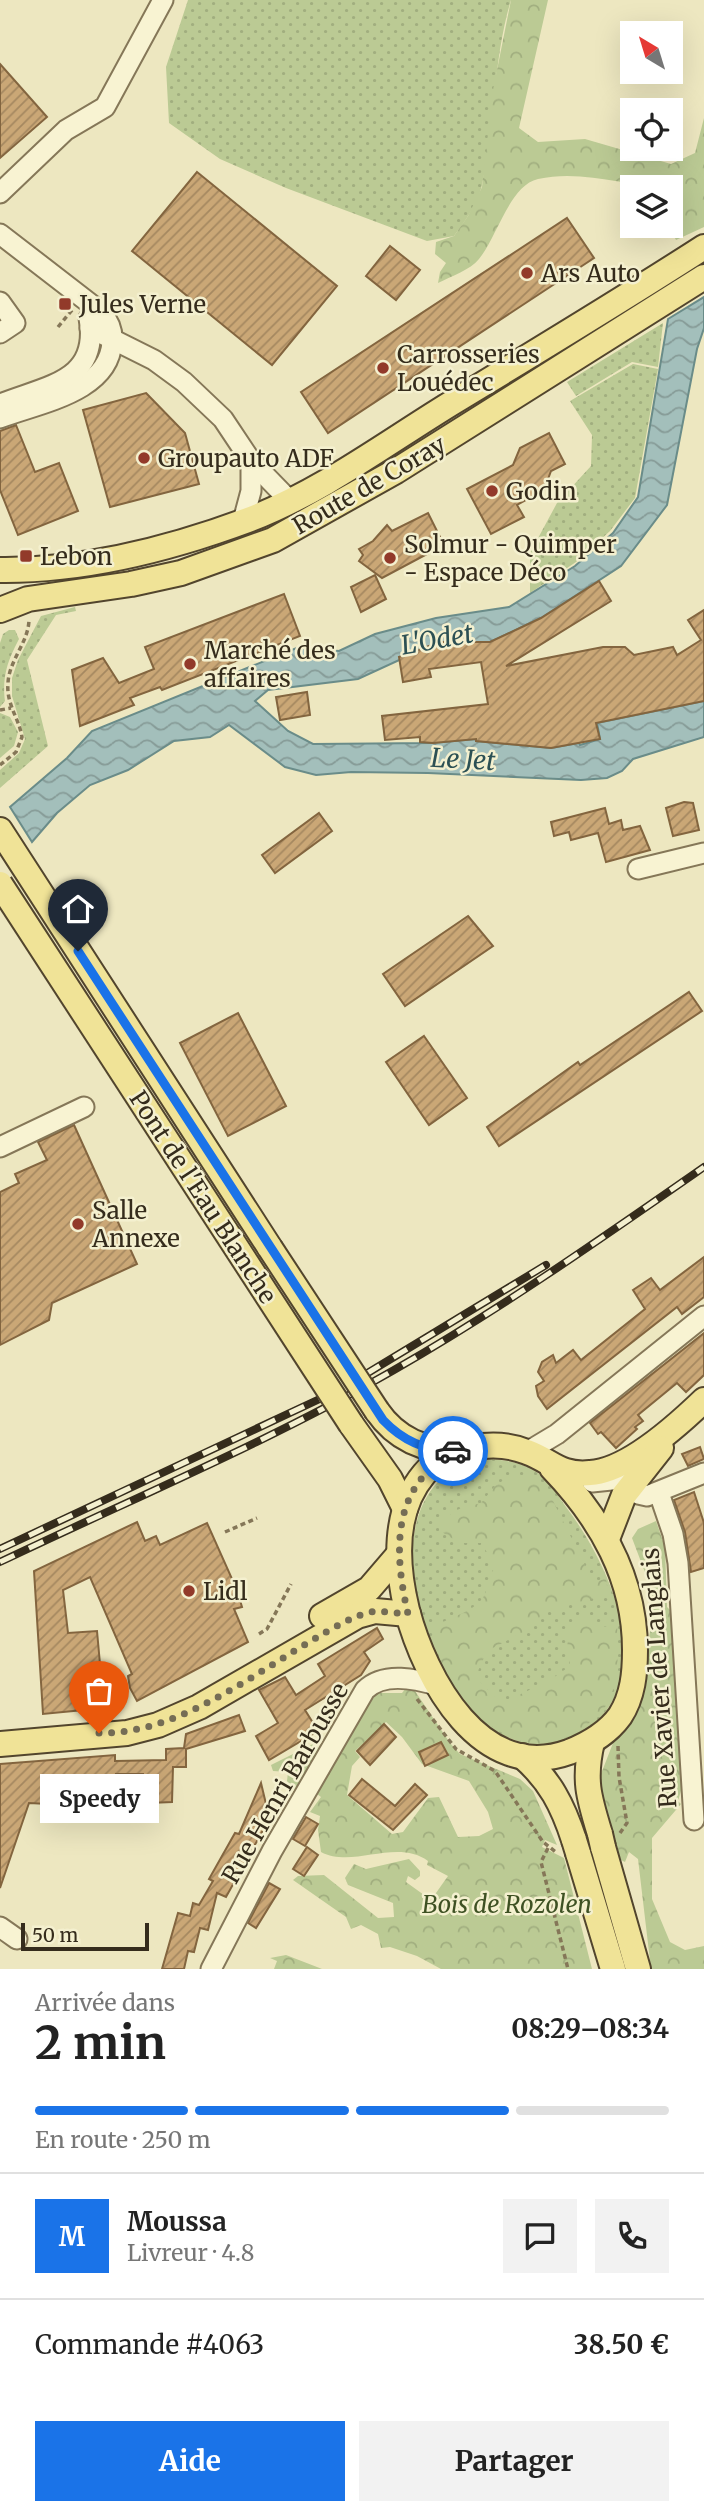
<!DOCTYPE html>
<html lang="fr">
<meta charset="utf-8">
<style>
body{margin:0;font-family:Merriweather,serif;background:#f2f2f2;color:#222;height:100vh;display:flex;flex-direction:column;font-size:26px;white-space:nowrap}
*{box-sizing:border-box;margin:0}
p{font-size:23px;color:#767676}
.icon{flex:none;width:38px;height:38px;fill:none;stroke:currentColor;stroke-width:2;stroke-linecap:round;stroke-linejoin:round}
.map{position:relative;height:1969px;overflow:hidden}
.details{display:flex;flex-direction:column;background:#fff;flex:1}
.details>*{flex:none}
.needle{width:46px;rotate:322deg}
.buttons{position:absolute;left:620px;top:21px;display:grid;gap:14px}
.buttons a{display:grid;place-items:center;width:63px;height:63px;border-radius:0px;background:#fff;box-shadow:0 7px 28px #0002;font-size:35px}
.scale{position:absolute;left:21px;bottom:18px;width:128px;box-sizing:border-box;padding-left:7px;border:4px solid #352c1c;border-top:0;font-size:19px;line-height:24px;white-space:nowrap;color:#352c1c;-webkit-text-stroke:5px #f4f0cf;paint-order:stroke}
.pin{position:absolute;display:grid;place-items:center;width:60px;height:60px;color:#fff;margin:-72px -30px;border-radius:50% 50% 50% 0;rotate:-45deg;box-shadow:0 0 7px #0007}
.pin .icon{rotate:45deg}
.courier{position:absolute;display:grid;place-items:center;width:70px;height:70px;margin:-35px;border:5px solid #1a73e8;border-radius:50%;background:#fff;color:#222;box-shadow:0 2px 9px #0007}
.bubble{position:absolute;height:49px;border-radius:0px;background:#fff;box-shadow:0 7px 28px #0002;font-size:23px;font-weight:700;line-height:49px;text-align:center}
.headline em{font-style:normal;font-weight:700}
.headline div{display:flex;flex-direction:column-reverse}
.headline{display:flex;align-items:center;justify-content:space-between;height:119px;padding:0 35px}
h1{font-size:46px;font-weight:700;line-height:52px}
.bar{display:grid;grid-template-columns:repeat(4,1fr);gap:10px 7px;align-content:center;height:84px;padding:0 35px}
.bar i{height:9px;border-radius:5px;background:#e0e0e0}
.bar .selected{background:#1a73e8}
.bar p{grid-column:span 4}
.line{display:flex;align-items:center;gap:18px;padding:0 35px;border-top:2px solid #e0e0e0}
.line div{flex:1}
.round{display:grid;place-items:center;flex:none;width:74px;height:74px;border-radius:0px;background:#f2f2f2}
.button{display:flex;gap:14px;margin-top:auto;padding:14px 35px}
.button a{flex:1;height:80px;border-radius:0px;background:#1a73e8;color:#fff;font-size:28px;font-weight:700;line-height:80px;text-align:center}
.button a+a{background:#f2f2f2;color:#222}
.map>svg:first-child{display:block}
.grass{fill:url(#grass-dots)}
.forest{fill:url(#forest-crowns);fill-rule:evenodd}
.water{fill:url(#water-waves);stroke:#6a8c89;stroke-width:2}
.building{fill:url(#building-hatch);stroke:#83653f;stroke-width:2}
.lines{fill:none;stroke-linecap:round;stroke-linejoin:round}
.minor-casing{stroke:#857758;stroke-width:23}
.major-casing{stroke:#52452d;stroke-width:28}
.path{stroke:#857758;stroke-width:3.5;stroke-dasharray:5 3.5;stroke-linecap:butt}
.minor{stroke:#f8f3d2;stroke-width:19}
.major{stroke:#f0e397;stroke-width:24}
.rail-casing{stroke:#352c1c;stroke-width:8}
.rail{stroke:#f4f0cf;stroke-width:5;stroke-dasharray:16;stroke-linecap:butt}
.major-bridge-casing{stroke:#52452d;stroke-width:28;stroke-linecap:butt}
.major-bridge{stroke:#f0e397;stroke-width:24}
.done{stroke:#756d55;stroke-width:7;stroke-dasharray:0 12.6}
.route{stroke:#1a73e8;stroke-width:9}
.poi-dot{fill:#923a2a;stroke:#f4f0cf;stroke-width:2.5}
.labels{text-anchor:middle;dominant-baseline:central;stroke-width:5;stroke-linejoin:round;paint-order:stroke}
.poi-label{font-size:24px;fill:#352c1c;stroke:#f4f0cf;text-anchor:start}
.street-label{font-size:24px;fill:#352c1c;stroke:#f4f0cf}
.park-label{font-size:24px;font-style:italic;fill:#3e5123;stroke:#f4f0cf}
.water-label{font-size:26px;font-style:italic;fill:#2c5054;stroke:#f4f0cf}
</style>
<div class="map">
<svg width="704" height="1969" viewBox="0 0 704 1969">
<defs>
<pattern id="grass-dots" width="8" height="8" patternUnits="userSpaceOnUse" patternTransform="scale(1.75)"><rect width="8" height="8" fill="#bbca94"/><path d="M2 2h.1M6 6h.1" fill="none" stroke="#a1ae7f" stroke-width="1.8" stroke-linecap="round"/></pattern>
<pattern id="forest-crowns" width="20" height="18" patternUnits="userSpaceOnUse" patternTransform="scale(1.75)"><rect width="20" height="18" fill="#bbca94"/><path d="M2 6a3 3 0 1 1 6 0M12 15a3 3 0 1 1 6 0" fill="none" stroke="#a1ae7f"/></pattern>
<pattern id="water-waves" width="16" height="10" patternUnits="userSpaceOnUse" patternTransform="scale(1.75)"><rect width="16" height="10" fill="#a3bfbb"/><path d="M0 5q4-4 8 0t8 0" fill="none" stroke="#869b97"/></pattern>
<pattern id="building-hatch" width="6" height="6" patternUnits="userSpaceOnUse" patternTransform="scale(1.75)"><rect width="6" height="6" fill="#caa776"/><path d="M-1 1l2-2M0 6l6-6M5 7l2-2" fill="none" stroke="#a58860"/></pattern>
</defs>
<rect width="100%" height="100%" fill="#ede7c0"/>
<g class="grass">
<path d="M188,0H511C493,59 495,126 482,185C478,204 465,221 454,236L427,241L286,188L220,159L169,123L166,67Z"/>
<polygon points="663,323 658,367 632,362 576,396 567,382"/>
<polygon points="633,364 658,369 635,498 610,531 576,562 530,593 530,553 557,503 591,466 592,435 570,401"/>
<polygon points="75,607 76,611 56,615 27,660 48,746 0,788 0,770 19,753 25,739 12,696 12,678 18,660 41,616"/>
<path d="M9,630H15L19,639C8,660 2,676 5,701L0,707V643L3,634Z"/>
<polygon points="0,713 10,717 18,732 14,746 0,758"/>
<path d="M484,1459C501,1459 520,1462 535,1471C548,1480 557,1494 566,1507C605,1558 654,1659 601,1717C587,1732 571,1740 551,1743C434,1764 343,1481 484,1459Z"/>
</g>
<g class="forest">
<path d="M511,0H548L519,128L538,142L585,139L671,164L695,153L704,118V227L676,240L671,230L675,217L670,207V187C626,187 583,169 538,179C510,185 497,237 479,259C470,270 452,276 438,283L440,272L446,263L435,254L436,242L454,236L468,216L482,187L493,90Z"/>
<path d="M522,1476L534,1479L547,1489L594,1583L606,1578L608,1594L545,1612L531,1628L487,1651L478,1671L481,1683L502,1703L550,1680L570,1666L566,1629L584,1617L597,1629L617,1623C618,1648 620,1679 608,1702C602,1714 587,1725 577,1732C512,1775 439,1689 432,1628C447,1618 478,1611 485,1594C489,1583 487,1576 496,1567L481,1543H459L439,1530L443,1519L459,1509L481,1503L495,1486L507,1478Z"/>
<polygon points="656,1521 665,1547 667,1607 675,1615 685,1777 678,1801 681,1804 652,1838 652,1899 670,1942 685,1950 704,1946 704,1969 651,1969 638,1859 629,1852 625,1862 621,1860 605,1814 599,1779 645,1661 653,1614 649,1583 632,1538 638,1529"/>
<path d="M406,1688L415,1691L450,1743L460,1754L520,1779L533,1791L557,1845L545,1840L542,1847L564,1858L592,1969H441L417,1956L390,1947L381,1948L378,1934L361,1925L351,1929L346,1917L293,1880L298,1876L324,1875L378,1918L394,1917L393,1903L348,1885L345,1878L354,1864L366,1869L409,1859L420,1871V1876L415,1880L408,1876L406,1882L431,1900L448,1876L427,1865L428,1861C396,1838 353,1869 321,1852L318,1830L320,1816L310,1812L321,1797L312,1790L293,1789L287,1781L288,1772L273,1771L271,1765L313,1744L325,1753L378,1693H402ZM386,1722L402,1737L422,1764L469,1781L488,1812L493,1829L479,1836L458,1837L439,1797L428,1798L403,1832L392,1834L347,1795L352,1766L360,1757L355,1751Z"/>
<polygon points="286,1955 317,1967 322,1969 274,1969 277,1961 270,1958"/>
</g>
<polygon class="water" points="704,297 704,328 697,349 667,505 621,566 541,618 490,642 434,644 358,679 268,690 255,701 288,731 313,744 432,743 476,739 476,741 551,748 579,743 580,745 600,739 597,723 704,701 704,737 633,759 622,771 607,778 581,780 428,773 351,772 316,775 285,767 229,725 210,737 174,741 128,770 90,785 57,813 32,842 10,807 67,758 92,731 299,647 339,651 375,634 436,618 509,607 575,566 613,533 638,497 668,319"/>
<g class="building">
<polygon points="0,64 47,117 0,158"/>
<polygon points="197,172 337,286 272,365 132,251"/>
<polygon points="567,218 594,258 328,433 301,392"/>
<polygon points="390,246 420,270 396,300 366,276"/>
<polygon points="146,393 185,433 199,484 110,507 83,410"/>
<polygon points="16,425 35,472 59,463 78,511 18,535 0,490 0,431"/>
<polygon points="549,433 565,464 551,471 544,490 517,505 524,517 491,534 467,489 513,465 520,448"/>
<polygon points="428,513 444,545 382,578 359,561 363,555 359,549 373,541 387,525 392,531"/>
<polygon points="375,575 386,599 361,612 351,587"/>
<polygon points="599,581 611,601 506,666 603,647 625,647 634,655 673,647 677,655 701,640 688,620 704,610 704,701 596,723 600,739 551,748 476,741 476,739 433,743 420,742 420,737 385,740 382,716 488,704 481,662 429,669 431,677 403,682 399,657 440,642 490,642 541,618"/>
<polygon points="284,594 300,636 162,690 160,687 130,698 134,705 80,726 72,670 103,658 119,683 154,669 145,647"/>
<polygon points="307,692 310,715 280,720 276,697"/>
<polygon points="684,802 693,803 699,830 673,836 666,808"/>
<polygon points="605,808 609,824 621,820 623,830 640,826 650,850 606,862 598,833 571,840 569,832 554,836 551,822"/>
<polygon points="319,813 332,831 275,873 262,855"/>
<polygon points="468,916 493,946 405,1006 383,974"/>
<polygon points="689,992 702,1011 499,1146 487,1127 578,1062 580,1065"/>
<polygon points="238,1013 286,1106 228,1136 180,1043"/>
<polygon points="424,1036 467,1098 429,1125 386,1062"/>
<polygon points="74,1125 137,1264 52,1303 49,1320 0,1345 0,1192 19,1183 15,1174 47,1160 38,1142"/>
<polygon points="704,1257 704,1297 682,1314 677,1307 547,1409 538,1396 536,1386 544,1381 538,1372 542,1362 553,1355 556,1363 573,1350 581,1360 645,1309 633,1290 651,1278 660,1290"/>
<polygon points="704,1333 704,1375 686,1392 677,1383 638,1415 643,1421 635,1427 637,1429 616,1448 601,1432 598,1434 590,1423"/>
<polygon points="700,1447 704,1459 688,1466 682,1454"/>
<polygon points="694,1492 704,1523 704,1568 691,1572 685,1532 674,1500"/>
<polygon points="137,1522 145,1541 156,1536 160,1545 207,1523 237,1590 242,1607 234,1609 248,1642 137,1701 130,1688 128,1676 132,1674 90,1577 63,1590 65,1607 68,1633 97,1631 104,1708 43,1714 34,1571"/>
<polygon points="377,1628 383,1639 364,1652 370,1661 361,1675 305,1710 318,1731 269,1760 256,1736 278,1723 259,1690 285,1677 296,1695 325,1676 318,1664"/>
<polygon points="239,1715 245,1731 186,1749 186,1767 173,1767 172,1802 149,1803 150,1777 143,1777 143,1774 116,1774 116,1786 107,1807 29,1803 0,1888 0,1764 115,1755 115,1761 166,1760 166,1749 184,1748 186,1734"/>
<polygon points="384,1724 396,1737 370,1765 357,1751"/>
<polygon points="441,1742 448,1755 425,1766 419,1752"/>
<polygon points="362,1779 395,1806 415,1784 427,1795 393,1830 349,1795"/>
<polygon points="261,1783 266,1804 276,1809 265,1833 262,1832 226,1897 217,1893 208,1930 200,1928 194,1952 188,1951 184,1969 162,1969 178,1913 190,1916 193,1903 199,1905 213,1881 209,1879 235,1833 239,1834"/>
<polygon points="306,1817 318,1824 305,1846 293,1839"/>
<polygon points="307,1847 318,1855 304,1876 293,1869"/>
<polygon points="269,1883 280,1889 256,1928 248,1923"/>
</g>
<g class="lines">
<g class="minor-casing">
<g id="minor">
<polyline points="0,193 66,130 105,107 163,0"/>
<path d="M0,234L101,312C109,321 113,330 112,342C109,393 38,403 0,418"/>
<polyline points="0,302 15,323 0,333"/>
<polyline points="90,328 154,360 184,382 223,419 251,461 289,500"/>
<path d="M3,403C49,385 100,380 89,318"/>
<polyline points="243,521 251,491 251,461"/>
<polyline points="638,869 704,853"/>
<polyline points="0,1147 84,1107"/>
<polyline points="527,1452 557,1434 704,1316"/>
<polyline points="592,1482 621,1479 638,1494 647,1496 704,1473"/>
<polyline points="659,1493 673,1534 678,1563 694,1820"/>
<polyline points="0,1927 17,1939"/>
<path d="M211,1969L272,1851L365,1690C384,1671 417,1679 439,1686"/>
</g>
</g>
<g class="major-casing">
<g id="major">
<path d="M0,570C84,571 170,549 248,520C322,492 389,441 455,401C539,350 622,300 704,247"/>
<polyline points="0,610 28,599 131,584 181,573 273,540 396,471 704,277"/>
<polyline points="0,830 270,1248"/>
<path d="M377,1411C397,1440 425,1451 460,1451"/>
<polyline points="351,1424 390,1479 405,1509"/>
<path d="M552,1468C601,1519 635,1578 635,1650C635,1673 633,1696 620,1716C607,1734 589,1744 569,1752C481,1784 425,1679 407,1610C396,1565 393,1511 424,1474C447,1446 495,1439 527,1452C552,1461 559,1476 590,1473C627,1471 678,1425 704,1400"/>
<polyline points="607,1539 624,1495 661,1448"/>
<polyline points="322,1616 369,1589 399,1554"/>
<path d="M592,1742C583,1780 589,1798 600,1834"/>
<polyline points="0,1744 127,1733 158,1725 199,1707 357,1616 375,1611 408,1614"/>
<path d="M522,1756C550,1780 563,1806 574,1840"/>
<polyline points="603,1847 638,1969"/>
<polyline points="578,1853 613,1969"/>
</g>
</g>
<g class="path">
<polyline points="58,327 72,310"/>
<polyline points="0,710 11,708"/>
<path d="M0,765L16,752L22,737C19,718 6,704 8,683C9,660 29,642 29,619"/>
<polyline points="225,1532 257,1518"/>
<polyline points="259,1634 267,1629 291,1584"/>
<polyline points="417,1699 456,1749 495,1771 543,1842 557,1853"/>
<polyline points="618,1746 619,1777 627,1823 620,1833"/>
<polyline points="548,1848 541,1862 568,1969"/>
</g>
<use href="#minor" class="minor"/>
<use href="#major" class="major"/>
<g class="rail-casing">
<g id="rail">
<polyline points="366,1374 546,1265"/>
<polyline points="0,1549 326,1396"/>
<path d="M0,1562C132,1499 268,1442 394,1370C502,1308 602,1238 704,1167"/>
</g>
</g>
<use href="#rail" class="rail"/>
<g class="major-bridge-casing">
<g id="major-bridge">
<polyline points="0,884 351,1424"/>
<polyline points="270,1248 377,1411"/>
<polyline points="600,1834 603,1847"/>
<polyline points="574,1840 578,1853"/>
</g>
</g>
<use href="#major-bridge" class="major-bridge"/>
</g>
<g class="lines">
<path class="done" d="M99,1733C190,1735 277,1653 357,1616L375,1611L408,1614C393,1550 391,1480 460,1451H453"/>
<path class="route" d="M78,951L383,1420C402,1440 425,1451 453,1451"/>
</g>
<g class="poi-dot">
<circle cx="527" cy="273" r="7"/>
<rect x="58" y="297" width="14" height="14" rx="3.5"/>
<circle cx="383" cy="368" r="7"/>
<circle cx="144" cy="458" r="7"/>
<circle cx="492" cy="491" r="7"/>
<rect x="19" y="549" width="14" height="14" rx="3.5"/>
<circle cx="390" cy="558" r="7"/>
<circle cx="190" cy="664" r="7"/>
<circle cx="78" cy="1224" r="7"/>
<circle cx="189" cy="1591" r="7"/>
</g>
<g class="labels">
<g class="poi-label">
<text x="541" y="273">Ars Auto</text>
<text x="79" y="304">Jules Verne</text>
<text x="397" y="354">Carrosseries<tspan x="397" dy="28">Louédec</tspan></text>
<text x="158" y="458">Groupauto ADF</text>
<text x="506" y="491">Godin</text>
<text x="404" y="544">Solmur - Quimper<tspan x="404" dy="28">- Espace Déco</tspan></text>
<text x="40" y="556">Lebon</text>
<text x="204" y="650">Marché des<tspan x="204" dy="28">affaires</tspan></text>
<text x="92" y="1210">Salle<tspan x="92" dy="28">Annexe</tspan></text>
<text x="203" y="1591">Lidl</text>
</g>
<g class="street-label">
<text transform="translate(369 485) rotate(-30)">Route de Coray</text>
<text transform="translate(203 1197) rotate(57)">Pont de l'Eau Blanche</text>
<text transform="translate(659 1678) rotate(-94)">Rue Xavier de Langlais</text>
<text transform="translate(285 1783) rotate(-60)">Rue Henri Barbusse</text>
</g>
<g class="park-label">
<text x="507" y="1904">Bois de Rozolen</text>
</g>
<g class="water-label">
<text transform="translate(437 639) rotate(-10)">L'Odet</text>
<text transform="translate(463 759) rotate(3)">Le Jet</text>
</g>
</g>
</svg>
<div class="buttons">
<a><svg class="needle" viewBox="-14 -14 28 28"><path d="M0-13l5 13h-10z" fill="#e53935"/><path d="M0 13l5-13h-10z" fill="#767676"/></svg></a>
<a><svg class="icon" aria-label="locate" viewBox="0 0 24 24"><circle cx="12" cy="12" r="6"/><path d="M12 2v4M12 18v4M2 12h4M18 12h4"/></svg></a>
<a><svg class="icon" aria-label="layers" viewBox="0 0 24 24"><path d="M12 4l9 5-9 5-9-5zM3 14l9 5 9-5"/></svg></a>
</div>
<div class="scale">50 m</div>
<div class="pin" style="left:99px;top:1733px;background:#ea580c"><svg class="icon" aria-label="bag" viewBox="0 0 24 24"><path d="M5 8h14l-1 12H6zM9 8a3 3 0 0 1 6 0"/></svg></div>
<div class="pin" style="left:78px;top:951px;background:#1f2937"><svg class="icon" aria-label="home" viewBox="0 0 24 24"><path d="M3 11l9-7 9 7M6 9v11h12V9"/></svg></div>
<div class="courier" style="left:453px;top:1451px"><svg class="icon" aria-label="car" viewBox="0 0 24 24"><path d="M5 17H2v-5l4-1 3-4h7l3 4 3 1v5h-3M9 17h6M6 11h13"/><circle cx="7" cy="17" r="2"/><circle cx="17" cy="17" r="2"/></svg></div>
<div class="bubble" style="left:40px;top:1774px;width:119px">Speedy</div>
</div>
<section class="details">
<div class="headline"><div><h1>2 min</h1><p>Arrivée dans</p></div><em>08:29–08:34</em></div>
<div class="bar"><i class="selected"></i><i class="selected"></i><i class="selected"></i><i></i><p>En route · 250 m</p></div>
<div class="line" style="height:126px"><b class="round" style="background:#1a73e8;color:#fff">M</b><div><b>Moussa</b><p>Livreur · 4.8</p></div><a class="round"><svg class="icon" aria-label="chat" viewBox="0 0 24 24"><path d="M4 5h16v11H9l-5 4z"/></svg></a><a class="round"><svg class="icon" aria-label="phone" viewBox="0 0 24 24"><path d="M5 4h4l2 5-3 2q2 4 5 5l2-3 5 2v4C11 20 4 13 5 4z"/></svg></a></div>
<div class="line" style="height:91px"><div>Commande #4063</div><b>38.50 €</b></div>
<div class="button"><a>Aide</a><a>Partager</a></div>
</section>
